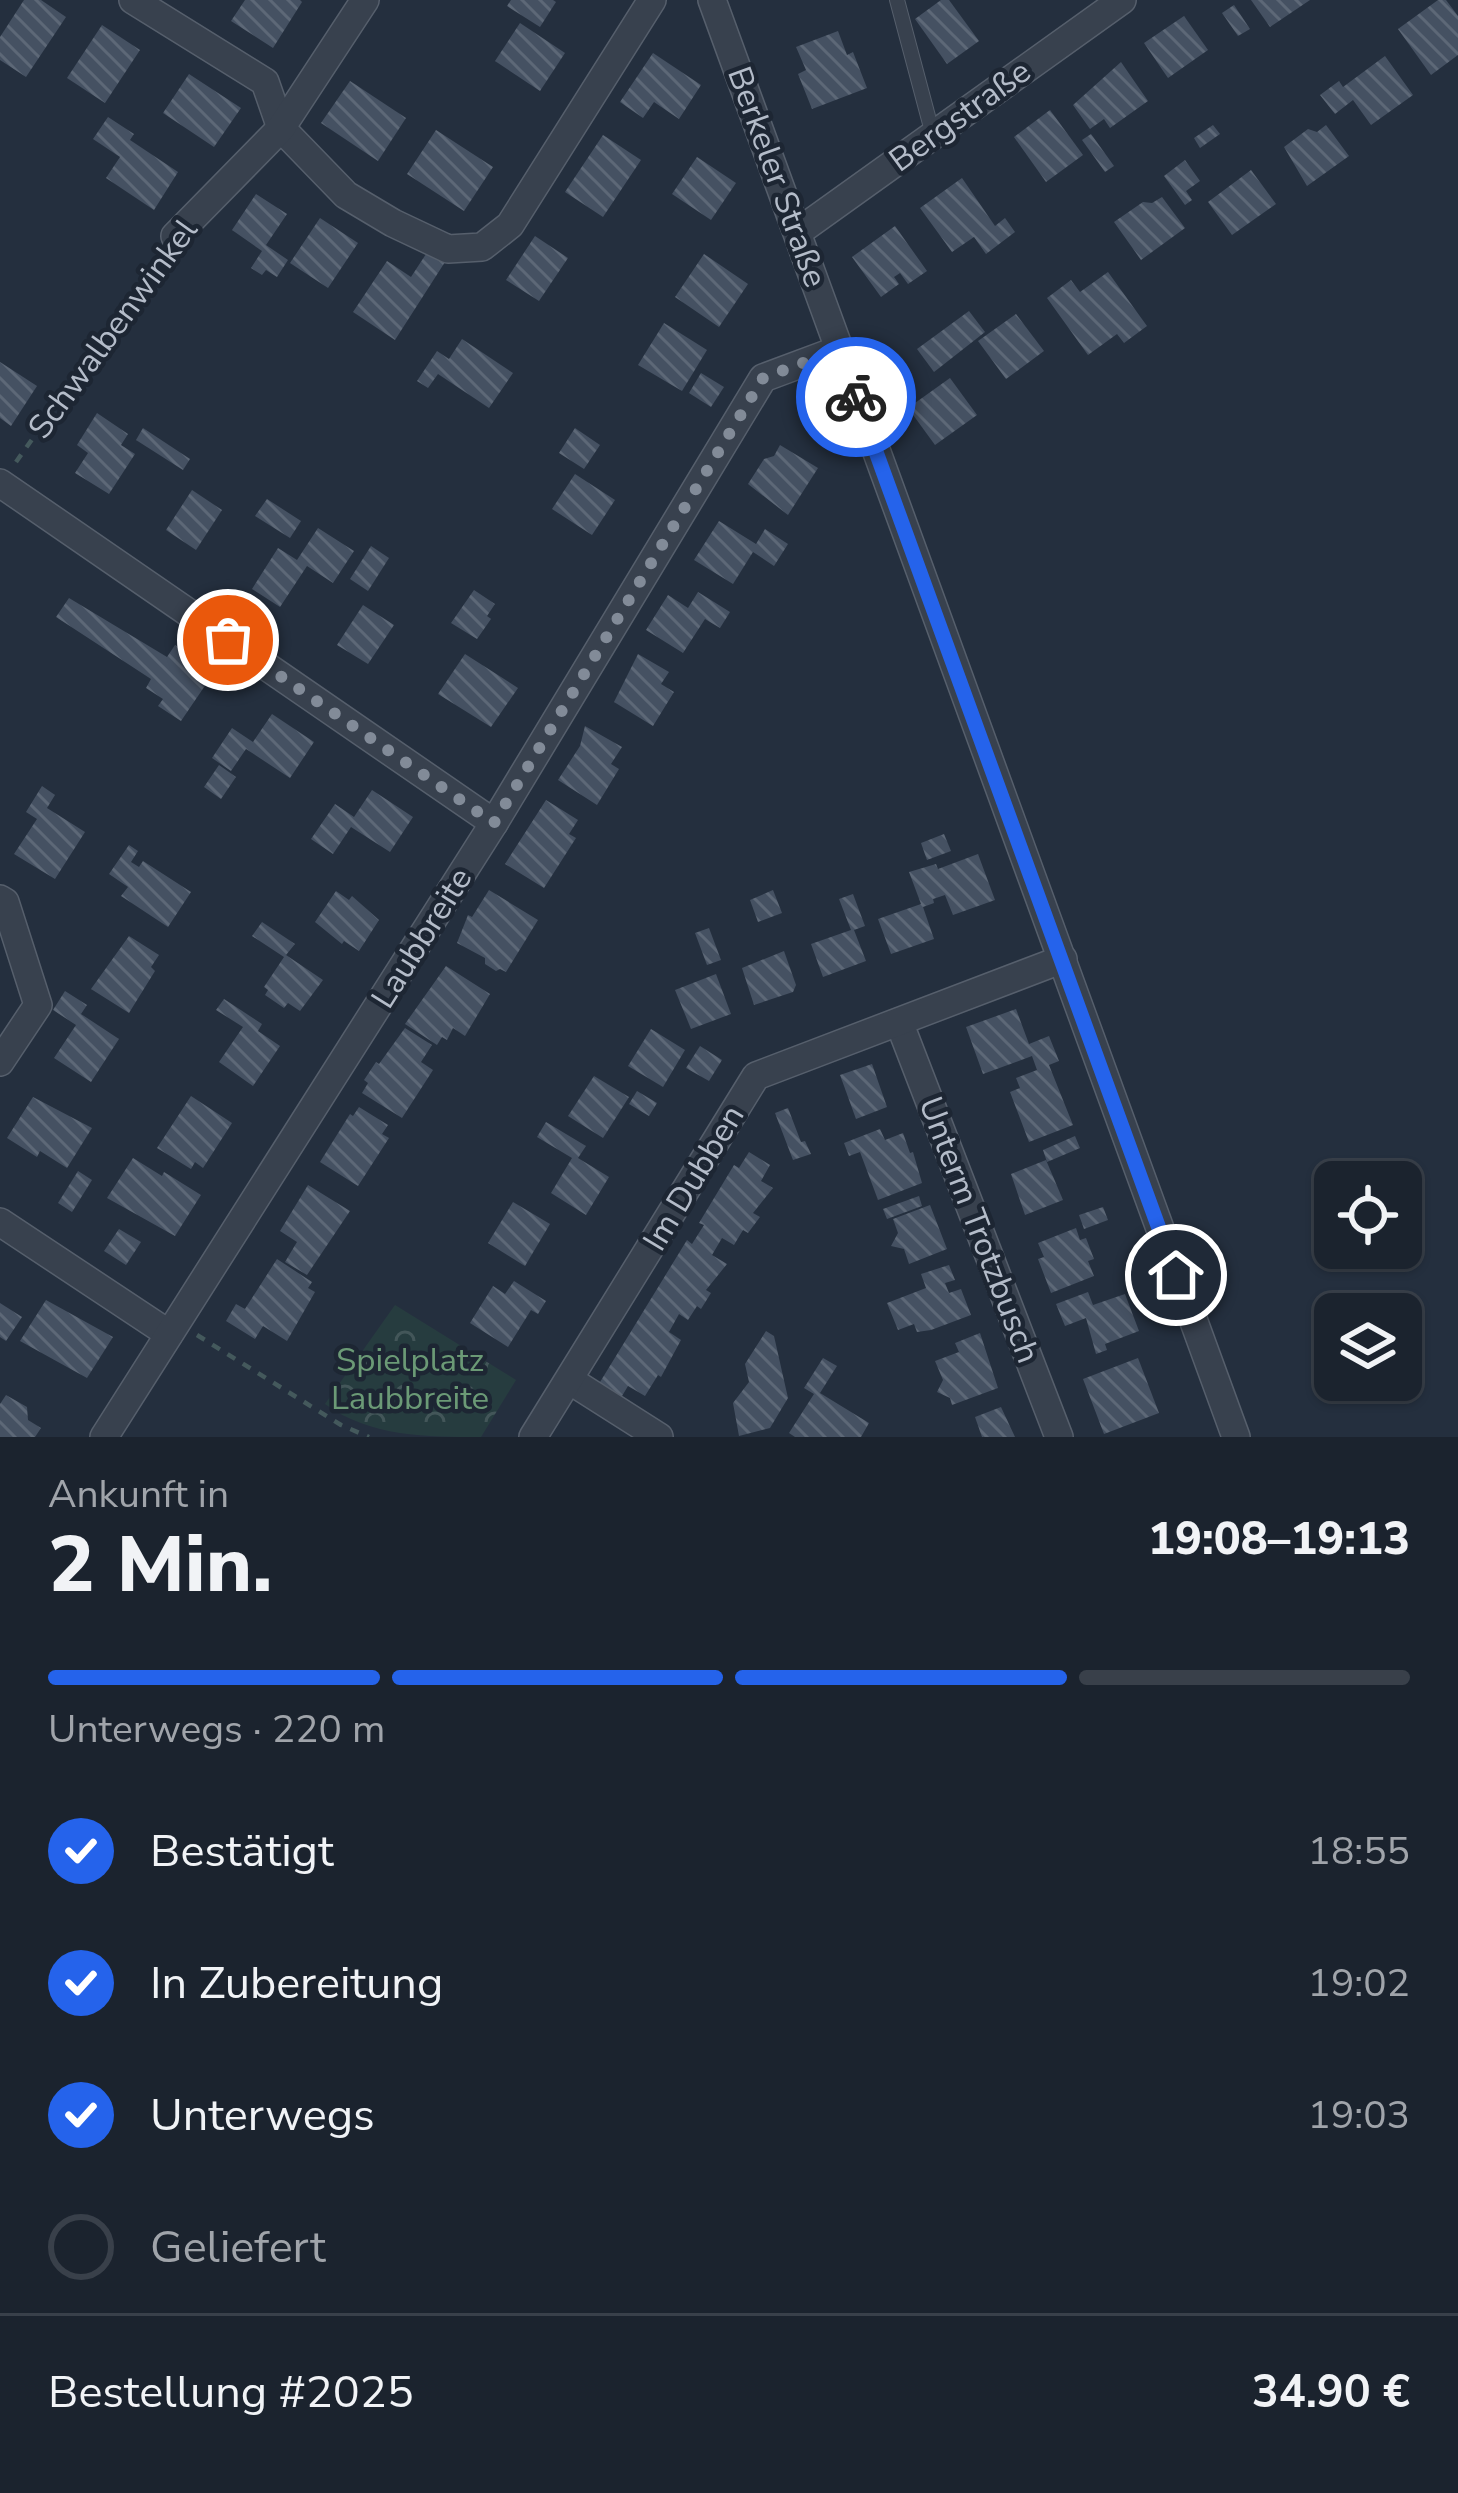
<!DOCTYPE html>
<html lang="de">
<meta charset="utf-8">
<style>
body{margin:0;font-family:"Nunito Sans",sans-serif;background:#282f3a;color:#f1f3f6;height:100vh;display:flex;flex-direction:column;font-size:45px;white-space:nowrap}
*{box-sizing:border-box;margin:0}
p{font-size:39px;color:#a0a4aa}
.icon{flex:none;width:66px;height:66px;fill:none;stroke:currentColor;stroke-width:2;stroke-linecap:round;stroke-linejoin:round}
.map{position:relative;height:1437px;overflow:hidden}
.details{display:flex;flex-direction:column;background:#1b232e;flex:1}
.details>*{flex:none}
.buttons{position:absolute;left:1314px;top:1161px;display:grid;gap:24px}
.buttons a{display:grid;place-items:center;width:108px;height:108px;border-radius:18px;background:#1b232e;box-shadow:0 3px 9px #0004,0 0 0 3px #39404a;font-size:60px}
.pin{position:absolute;display:grid;place-items:center;width:102px;height:102px;color:#fff;margin:-51px;border:6px solid #fff;border-radius:50%;box-shadow:0 3px 12px #0007}
.courier{position:absolute;display:grid;place-items:center;width:120px;height:120px;margin:-60px;border:9px solid #2563eb;border-radius:50%;background:#fff;color:#222;box-shadow:0 3px 15px #0007}
.summary em{font-style:normal;font-weight:800}
.summary div{display:flex;flex-direction:column-reverse}
.summary{display:flex;align-items:center;justify-content:space-between;height:204px;padding:0 48px}
h1{font-size:78px;font-weight:800;line-height:90px}
.bar{display:grid;grid-template-columns:repeat(4,1fr);gap:18px 12px;align-content:center;height:144px;padding:0 48px}
.bar i{height:15px;border-radius:9px;background:#39404a}
.bar .current{background:#2563eb}
.bar p{grid-column:span 4}
.line{display:flex;align-items:center;gap:30px;padding:0 48px;border-top:3px solid #39404a}
.line div{flex:1}
ol{padding:0 48px;list-style:none}
li{display:flex;align-items:center;gap:36px;height:132px}
li p{margin-inline-start:auto}
li .icon{padding:12px;border-radius:50%;background:#2563eb;color:#fff;stroke-width:4}
li:last-child{color:#a0a4aa}
li i{width:66px;height:66px;border:6px solid #39404a;border-radius:50%}
.map>svg:first-child{display:block}
.park{fill:url(#park-crowns)}
.building{fill:url(#building-back-hatch)}
.lines{fill:none;stroke-linecap:round;stroke-linejoin:round}
.lane-casing{stroke:#565f6c;stroke-width:16}
.street-casing{stroke:#565f6c;stroke-width:30}
.path{stroke:#44595c;stroke-width:4.5;stroke-dasharray:9 9;stroke-linecap:butt}
.lane{stroke:#38414e;stroke-width:14}
.street{stroke:#38414e;stroke-width:27}
.done{stroke:#828b98;stroke-width:12;stroke-dasharray:0 21.6}
.route{stroke:#2563eb;stroke-width:15}
.labels{text-anchor:middle;dominant-baseline:central;stroke-width:9;stroke-linejoin:round;paint-order:stroke}
.street-label{font-size:33px;fill:#b4bcc9;stroke:#1d2633}
.park-label{font-size:33px;fill:#6b9a76;stroke:#1d2633}
</style>
<div class="map">
<svg width="1458" height="1437" viewBox="0 0 1458 1437">
<defs>
<pattern id="park-crowns" width="20" height="18" patternUnits="userSpaceOnUse" patternTransform="scale(3)"><rect width="20" height="18" fill="#263c3f"/><path d="M2 6a3 3 0 1 1 6 0M12 15a3 3 0 1 1 6 0" fill="none" stroke="#435659"/></pattern>
<pattern id="building-back-hatch" width="6" height="6" patternUnits="userSpaceOnUse" patternTransform="scale(3)"><rect width="6" height="6" fill="#455162"/><path d="M-1 5l2 2M0 0l6 6M5-1l2 2" fill="none" stroke="#5d6877"/></pattern>
</defs>
<rect width="100%" height="100%" fill="#242f3e"/>
<path class="park" d="M395,1305L516,1380L481,1437C428,1437 370,1437 325,1404Z"/>
<g class="building">
<polygon points="24,0 41,0 66,17 26,77 0,60 0,37"/>
<polygon points="245,0 300,0 302,2 273,48 231,21"/>
<polygon points="511,0 553,0 556,2 540,27 507,6"/>
<polygon points="941,0 949,0 979,41 947,64 915,19"/>
<polygon points="1251,0 1310,0 1270,27"/>
<polygon points="1438,0 1446,0 1458,16 1458,55 1431,75 1398,29"/>
<polygon points="1234,5 1250,29 1238,36 1222,13"/>
<polygon points="1184,16 1208,50 1168,78 1144,43"/>
<polygon points="520,23 565,53 540,91 495,61"/>
<polygon points="102,25 140,50 105,103 67,78"/>
<polygon points="838,31 847,55 853,52 867,88 812,109 798,74 806,70 796,47"/>
<polygon points="653,53 701,85 679,119 654,102 643,118 620,102"/>
<polygon points="1385,56 1413,95 1371,125 1353,100 1335,114 1320,95 1339,81 1343,87"/>
<polygon points="1121,62 1148,101 1110,128 1104,119 1090,129 1073,105"/>
<polygon points="189,74 241,108 214,147 163,113"/>
<polygon points="350,81 406,118 378,161 321,123"/>
<polygon points="1050,110 1083,155 1046,182 1014,137"/>
<polygon points="108,117 134,134 130,140 178,172 154,210 106,178 120,157 93,139"/>
<polygon points="1213,125 1220,134 1200,148 1194,138"/>
<polygon points="1326,125 1349,156 1307,186 1284,147 1308,129 1317,132"/>
<polygon points="436,130 493,167 464,211 407,174"/>
<polygon points="1091,134 1114,166 1105,172 1082,140"/>
<polygon points="603,135 641,160 603,217 565,192"/>
<polygon points="697,157 736,183 711,220 672,194"/>
<polygon points="1185,160 1200,181 1186,191 1192,200 1185,205 1164,176"/>
<polygon points="1251,170 1276,204 1232,235 1208,202"/>
<polygon points="962,178 995,226 1005,218 1015,232 986,254 974,237 952,252 920,208"/>
<polygon points="256,194 287,214 266,245 288,260 277,277 266,270 262,275 251,268 262,251 232,230"/>
<polygon points="1162,197 1185,228 1141,260 1114,222 1143,202 1152,203"/>
<polygon points="320,218 358,243 328,288 290,263"/>
<polygon points="895,226 927,271 908,284 900,273 894,277 899,284 881,297 852,257"/>
<polygon points="535,236 568,258 539,301 506,280"/>
<polygon points="428,251 445,262 395,340 353,312 387,261 411,277"/>
<polygon points="704,254 748,284 719,327 675,297"/>
<polygon points="1108,272 1147,326 1124,343 1117,334 1088,355 1047,298 1071,280 1080,292"/>
<polygon points="969,311 985,332 934,372 917,349"/>
<polygon points="1016,314 1044,351 1006,379 978,341"/>
<polygon points="664,323 707,350 682,391 638,365"/>
<polygon points="462,339 513,373 489,408 438,374 428,388 417,381 437,351 449,359"/>
<polygon points="0,362 37,386 11,426 0,418"/>
<polygon points="701,373 724,387 711,407 689,393"/>
<polygon points="950,378 977,415 935,445 908,408"/>
<polygon points="97,413 128,434 121,445 135,454 109,494 75,473 88,453 77,445"/>
<polygon points="143,428 190,459 183,470 136,440"/>
<polygon points="575,428 600,445 584,469 559,453"/>
<polygon points="780,445 818,468 788,515 748,484 764,459 774,456"/>
<polygon points="575,474 615,500 592,535 552,509"/>
<polygon points="192,490 222,510 196,550 166,530"/>
<polygon points="267,499 301,521 290,538 255,516"/>
<polygon points="719,521 756,544 765,529 788,544 774,566 753,552 733,584 694,560"/>
<polygon points="318,528 354,551 333,583 307,566 280,607 252,589 278,548 297,560"/>
<polygon points="371,546 389,558 368,591 350,579"/>
<polygon points="474,590 495,604 487,616 491,619 477,639 451,623"/>
<polygon points="698,592 730,612 720,628 705,619 683,653 646,630 668,595 688,608"/>
<polygon points="69,598 167,657 175,645 215,671 181,721 158,706 163,699 146,688 151,679 56,617"/>
<polygon points="363,605 394,625 368,664 337,645"/>
<polygon points="465,654 518,688 491,727 438,694"/>
<polygon points="638,654 669,672 661,684 674,692 653,726 614,702"/>
<polygon points="272,714 314,742 290,778 246,749 231,771 212,758 232,728 253,742"/>
<polygon points="585,726 622,747 611,764 619,769 597,805 558,780 580,746"/>
<polygon points="219,765 236,777 221,799 204,787"/>
<polygon points="42,786 55,795 47,808 85,832 55,879 14,854 37,819 26,812"/>
<polygon points="372,790 413,817 390,852 351,827 333,854 311,839 335,804 354,817"/>
<polygon points="546,800 578,820 569,834 576,838 544,888 505,864"/>
<polygon points="944,834 951,851 927,860 921,843"/>
<polygon points="129,845 138,851 131,862 139,867 143,861 191,892 168,927 121,896 128,887 109,874"/>
<polygon points="978,854 995,900 953,915 945,895 933,899 934,903 923,907 934,939 891,954 878,919 921,904 909,872 936,864 938,869"/>
<polygon points="489,890 538,920 506,972 500,969 496,971 485,964 485,958 457,943 468,915 472,917"/>
<polygon points="773,890 782,913 758,922 750,900"/>
<polygon points="336,891 349,900 352,896 379,920 359,951 344,941 342,944 315,922"/>
<polygon points="853,894 865,926 854,930 866,961 823,977 811,944 851,930 839,899"/>
<polygon points="262,922 295,944 286,955 323,980 300,1011 288,1003 284,1008 265,995 268,990 264,987 284,957 252,936"/>
<polygon points="709,928 721,960 707,965 695,933"/>
<polygon points="129,936 159,955 151,967 155,971 129,1013 91,989"/>
<polygon points="784,951 796,985 793,992 754,1005 742,968"/>
<polygon points="446,966 490,994 465,1036 453,1028 447,1040 442,1037 437,1045 405,1024"/>
<polygon points="716,974 731,1014 691,1029 675,990"/>
<polygon points="65,991 87,1005 81,1014 119,1039 91,1082 54,1058 76,1025 53,1010"/>
<polygon points="224,999 262,1024 258,1031 280,1046 253,1086 219,1062 243,1027 216,1010"/>
<polygon points="1016,1009 1029,1044 1049,1036 1059,1061 1049,1065 1073,1125 1029,1142 1010,1092 1020,1088 1016,1078 1037,1070 1032,1056 983,1074 966,1027"/>
<polygon points="405,1028 432,1045 421,1062 433,1070 402,1118 362,1093 368,1083 364,1080 376,1062 379,1064"/>
<polygon points="651,1029 685,1050 663,1087 628,1066"/>
<polygon points="700,1046 722,1060 709,1081 686,1068"/>
<polygon points="872,1064 887,1107 856,1119 840,1075"/>
<polygon points="594,1076 629,1097 603,1138 568,1116"/>
<polygon points="637,1091 657,1103 649,1116 629,1104"/>
<polygon points="191,1096 232,1123 203,1168 195,1162 191,1169 157,1148"/>
<polygon points="33,1097 92,1128 67,1168 40,1151 37,1157 7,1138"/>
<polygon points="359,1107 388,1125 382,1134 389,1138 358,1186 320,1162 350,1114 353,1116"/>
<polygon points="788,1108 801,1142 805,1141 811,1154 793,1160 775,1113"/>
<polygon points="546,1122 586,1146 578,1158 609,1177 586,1215 551,1193 572,1158 537,1137"/>
<polygon points="880,1129 885,1140 903,1133 910,1153 913,1152 922,1183 878,1200 860,1152 849,1156 844,1143"/>
<polygon points="1075,1136 1080,1148 1047,1162 1043,1150"/>
<polygon points="749,1152 770,1165 761,1181 773,1188 753,1213 760,1217 748,1233 743,1230 734,1245 722,1238 712,1255 727,1264 706,1290 711,1293 701,1309 697,1306 688,1320 679,1314 669,1332 681,1340 661,1377 658,1375 645,1396 628,1386 619,1401 597,1387 687,1240 692,1244 704,1225 699,1223 734,1165 739,1168"/>
<polygon points="133,1158 162,1176 164,1172 201,1195 175,1236 107,1198"/>
<polygon points="1046,1160 1063,1200 1025,1215 1011,1174"/>
<polygon points="78,1171 92,1180 72,1212 58,1203"/>
<polygon points="308,1185 350,1211 307,1275 285,1262 297,1242 280,1231"/>
<polygon points="919,1196 922,1206 887,1219 883,1209"/>
<polygon points="513,1202 550,1224 525,1266 488,1243"/>
<polygon points="930,1205 947,1249 909,1264 904,1249 891,1246 898,1233 893,1219"/>
<polygon points="1103,1207 1108,1220 1084,1229 1079,1215"/>
<polygon points="1076,1228 1080,1240 1086,1238 1094,1259 1088,1261 1094,1276 1051,1293 1038,1259 1044,1257 1038,1243"/>
<polygon points="119,1229 141,1242 126,1265 104,1251"/>
<polygon points="277,1259 312,1282 308,1288 315,1292 287,1341 263,1326 255,1339 226,1321 236,1304 245,1309"/>
<polygon points="949,1265 955,1280 945,1283 949,1293 961,1289 971,1315 931,1330 917,1332 914,1324 898,1330 887,1303 926,1288 921,1274"/>
<polygon points="514,1281 546,1301 538,1314 531,1310 508,1347 470,1323 493,1286 505,1294"/>
<polygon points="1088,1292 1093,1305 1125,1294 1139,1331 1105,1344 1107,1350 1096,1354 1086,1318 1065,1326 1056,1304"/>
<polygon points="46,1300 113,1337 87,1378 20,1341"/>
<polygon points="0,1303 22,1317 6,1341 0,1337"/>
<polygon points="766,1331 774,1336 788,1398 770,1428 739,1436 733,1403 749,1382 745,1364"/>
<polygon points="980,1333 998,1388 952,1405 950,1398 937,1392 943,1380 935,1361 959,1352 955,1343"/>
<polygon points="823,1358 837,1366 820,1393 869,1423 861,1437 795,1437 789,1433 814,1394 804,1388"/>
<polygon points="1138,1358 1159,1413 1104,1434 1083,1379"/>
<polygon points="6,1395 27,1407 28,1420 41,1428 35,1437 0,1437 0,1404"/>
<polygon points="1001,1407 1015,1437 982,1437 975,1417"/>
</g>
<g class="lines">
<g class="lane-casing">
<polyline id="lane" points="897,0 933,135"/>
</g>
<g class="street-casing">
<g id="street">
<polyline points="133,0 265,82 281,128 346,195 393,223 448,249 482,247 510,225 652,0"/>
<polyline points="712,0 1236,1437"/>
<polyline points="798,232 1122,0"/>
<polyline points="175,236 281,128 365,0"/>
<polyline points="0,483 494,823"/>
<polyline points="0,899 5,902 38,1005 0,1062"/>
<polyline points="899,1022 1059,1437"/>
<polyline points="0,1222 169,1334"/>
<polyline points="571,1381 659,1437"/>
<polyline points="104,1437 494,823 763,378 838,350"/>
<polyline points="533,1437 756,1076 1063,959"/>
</g>
</g>
<g class="path">
<polyline points="16,462 162,256"/>
<polyline points="197,1335 341,1425 369,1437"/>
</g>
<use href="#lane" class="lane"/>
<use href="#street" class="street"/>
</g>
<g class="lines">
<polyline class="done" points="228,640 494,823 763,378 838,350 856,397"/>
<polyline class="route" points="856,397 1176,1275"/>
</g>
<g class="labels">
<g class="street-label">
<text transform="translate(960 116) rotate(-36)">Bergstraße</text>
<text transform="translate(777 177) rotate(70)">Berkeler Straße</text>
<text transform="translate(113 329) rotate(-54)">Schwalbenwinkel</text>
<text transform="translate(422 938) rotate(-58)">Laubbreite</text>
<text transform="translate(694 1178) rotate(-59)">Im Dubben</text>
<text transform="translate(979 1230) rotate(69)">Unterm Trotzbusch</text>
</g>
<g class="park-label">
<text x="410" y="1360">Spielplatz<tspan x="410" dy="38">Laubbreite</tspan></text>
</g>
</g>
</svg>
<div class="buttons">
<a><svg class="icon" aria-label="locate" viewBox="0 0 24 24"><circle cx="12" cy="12" r="6"/><path d="M12 2v4M12 18v4M2 12h4M18 12h4"/></svg></a>
<a><svg class="icon" aria-label="layers" viewBox="0 0 24 24"><path d="M12 4l9 5-9 5-9-5zM3 14l9 5 9-5"/></svg></a>
</div>
<div class="pin" style="left:228px;top:640px;background:#ea580c"><svg class="icon" aria-label="bag" viewBox="0 0 24 24"><path d="M5 8h14l-1 12H6zM9 8a3 3 0 0 1 6 0"/></svg></div>
<div class="pin" style="left:1176px;top:1275px;background:#1f2937"><svg class="icon" aria-label="home" viewBox="0 0 24 24"><path d="M3 11l9-7 9 7M6 9v11h12V9"/></svg></div>
<div class="courier" style="left:856px;top:397px"><svg class="icon" aria-label="bike" viewBox="0 0 24 24"><circle cx="6" cy="16" r="4"/><circle cx="18" cy="16" r="4"/><path d="M6 16l4-8h5l3 8M10 8l3 8H6M13 5h3"/></svg></div>
</div>
<section class="details">
<div class="summary"><div><h1>2 Min.</h1><p>Ankunft in</p></div><em>19:08–19:13</em></div>
<div class="bar"><i class="current"></i><i class="current"></i><i class="current"></i><i></i><p>Unterwegs · 220 m</p></div>
<ol>
<li><svg class="icon" aria-label="check" viewBox="0 0 24 24"><path d="M5 12l5 5 9-10"/></svg>Bestätigt<p>18:55</p></li>
<li><svg class="icon" aria-label="check" viewBox="0 0 24 24"><path d="M5 12l5 5 9-10"/></svg>In Zubereitung<p>19:02</p></li>
<li><svg class="icon" aria-label="check" viewBox="0 0 24 24"><path d="M5 12l5 5 9-10"/></svg>Unterwegs<p>19:03</p></li>
<li><i></i>Geliefert</li>
</ol>
<div class="line" style="height:156px"><div>Bestellung #2025</div><b>34.90 €</b></div>
</section>
